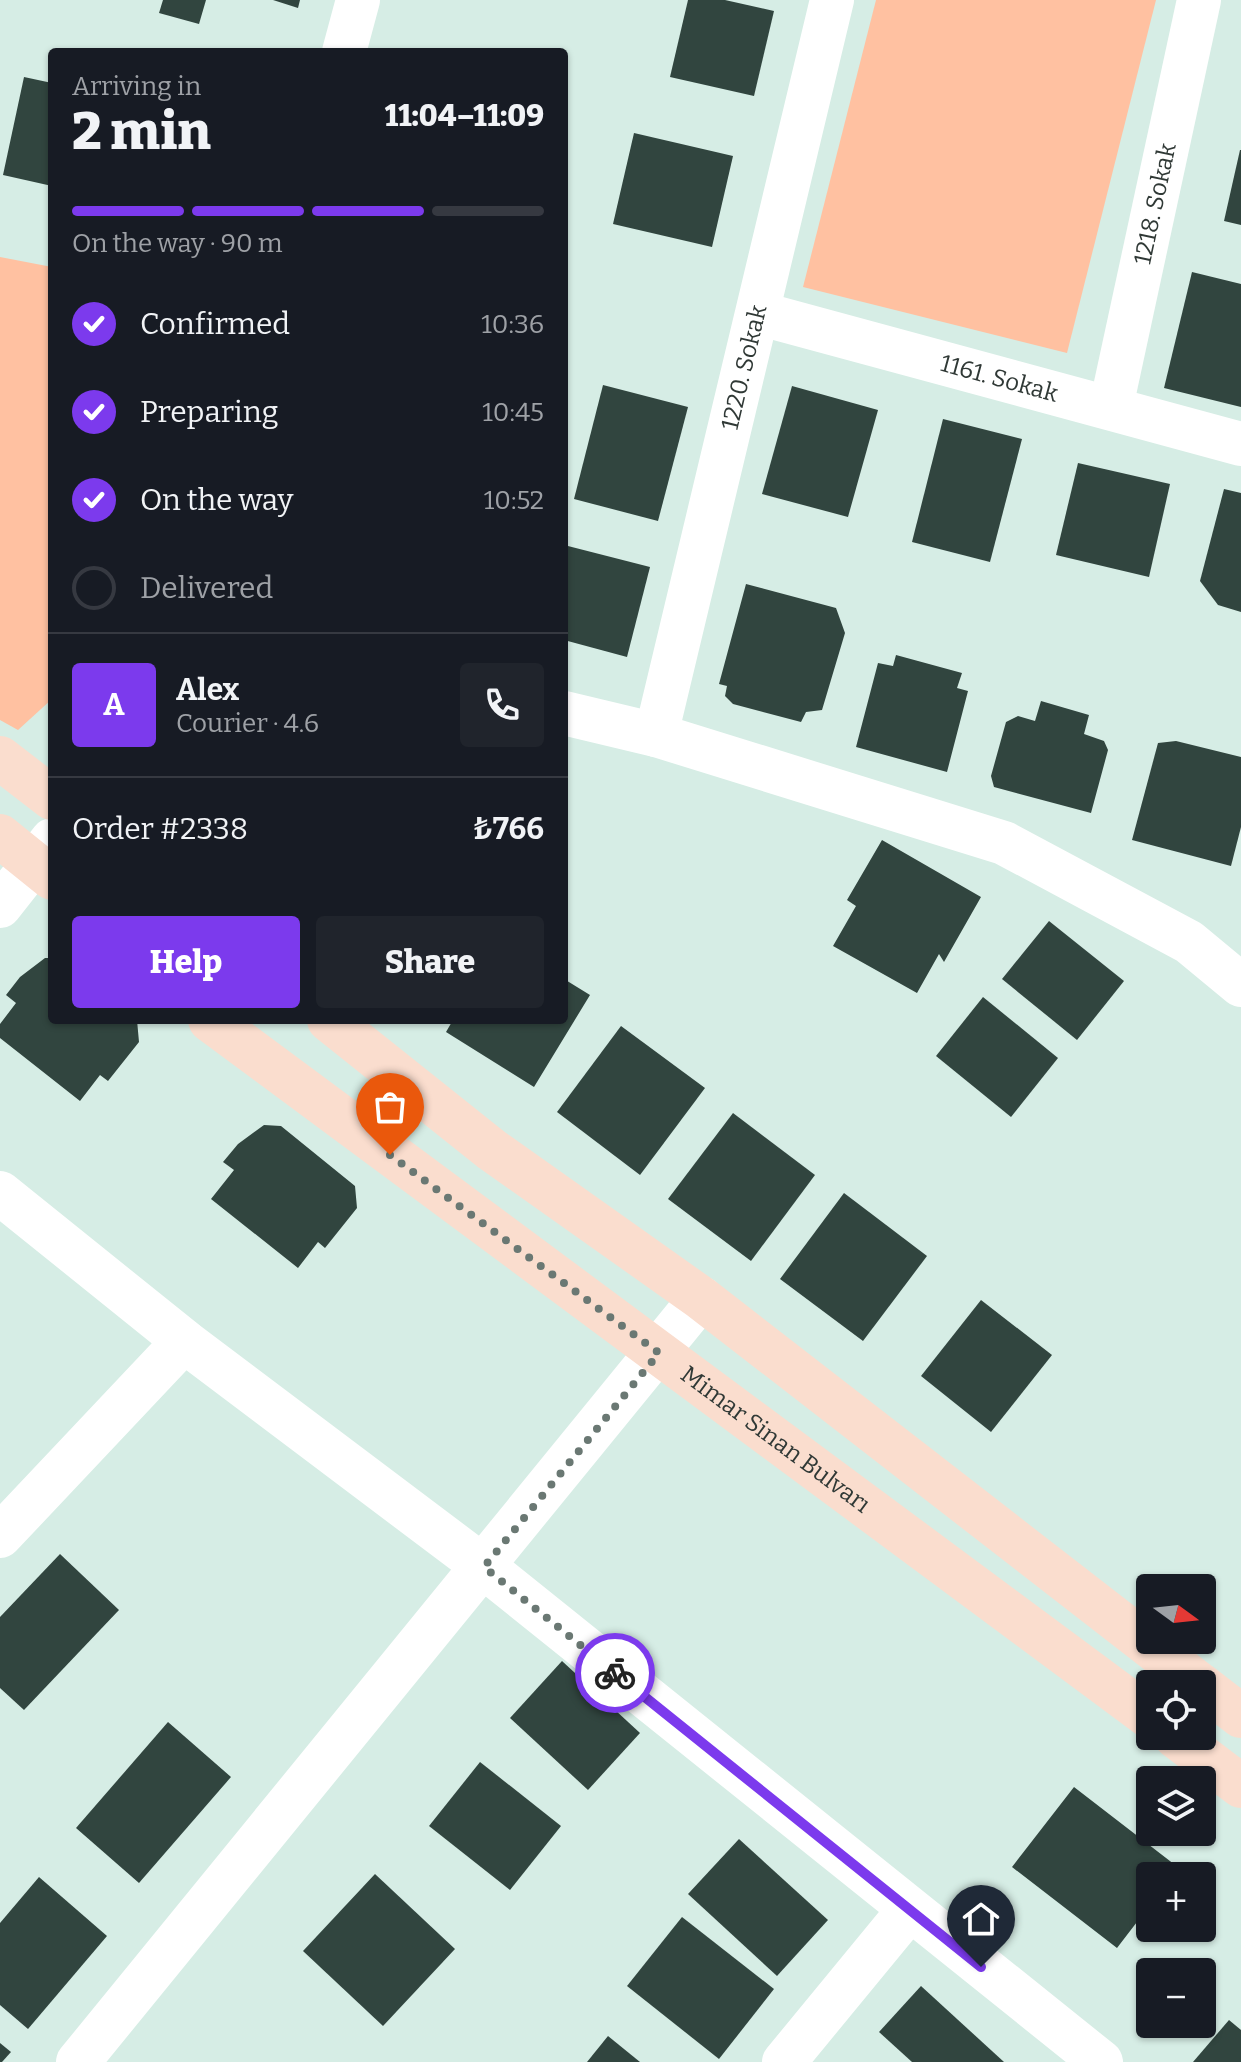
<!DOCTYPE html>
<meta charset="utf-8">
<style>
body{margin:0;font-family:Bitter,serif;background:#20242c;color:#f1f3f6;height:100vh;display:flex;flex-direction:column;font-size:30px;white-space:nowrap}
*{box-sizing:border-box;margin:0}
p{font-size:26px;color:#9ea1a6}
.icon{flex:none;width:44px;height:44px;fill:none;stroke:currentColor;stroke-width:2;stroke-linecap:round;stroke-linejoin:round}
.map{position:relative;flex:1;overflow:hidden}
.panel{position:absolute;left:48px;top:48px;width:520px;height:976px;display:flex;flex-direction:column;background:#171b24;border-radius:8px;box-shadow:0 2px 6px #0004}
.panel>*{flex:none}
.needle{width:52px;rotate:105deg}
.tools{position:absolute;left:1136px;top:1574px;display:grid;gap:16px}
.tools a{display:grid;place-items:center;width:80px;height:80px;border-radius:8px;background:#171b24;box-shadow:0 2px 6px #0004;font-size:40px}
.pin{position:absolute;display:grid;place-items:center;width:68px;height:68px;color:#fff;margin:-82px -34px;border-radius:50% 50% 50% 0;rotate:-45deg;box-shadow:0 0 8px #0007}
.pin .icon{rotate:45deg}
.courier{position:absolute;display:grid;place-items:center;width:80px;height:80px;margin:-40px;border:6px solid #7c3aed;border-radius:50%;background:#fff;color:#222;box-shadow:0 2px 10px #0007}
.headline em{font-style:normal;font-weight:800}
.headline div{display:flex;flex-direction:column-reverse}
.headline{display:flex;align-items:center;justify-content:space-between;height:136px;padding:0 24px}
h1{font-size:52px;font-weight:800;line-height:60px}
.bar{display:grid;grid-template-columns:repeat(4,1fr);gap:12px 8px;align-content:center;height:96px;padding:0 24px}
.bar i{height:10px;border-radius:6px;background:#363941}
.bar .active{background:#7c3aed}
.bar p{grid-column:span 4}
.line{display:flex;align-items:center;gap:20px;padding:0 24px;border-top:2px solid #363941}
.line div{flex:1}
.round{display:grid;place-items:center;flex:none;width:84px;height:84px;border-radius:8px;background:#20242c}
ol{padding:0 24px;list-style:none}
li{display:flex;align-items:center;gap:24px;height:88px}
li p{margin-inline-start:auto}
li .icon{padding:8px;border-radius:50%;background:#7c3aed;color:#fff;stroke-width:4}
li:last-child{color:#9ea1a6}
li i{width:44px;height:44px;border:4px solid #363941;border-radius:50%}
.button{display:flex;gap:16px;margin-top:auto;padding:16px 24px}
.button a{flex:1;height:92px;border-radius:8px;background:#7c3aed;color:#fff;font-size:32px;font-weight:800;line-height:92px;text-align:center}
.button a+a{background:#20242c;color:#f1f3f6}
.map>svg:first-child{display:block}
.green{fill:#ffc1a1}
.building{fill:#31453f}
.lines{fill:none;stroke-linecap:round;stroke-linejoin:round}
.minor{stroke:#fff;stroke-width:44}
.major{stroke:#faddce;stroke-width:44}
.done{stroke:#6a7873;stroke-width:8;stroke-dasharray:0 14.4}
.route{stroke:#7c3aed;stroke-width:10}
.labels{text-anchor:middle;dominant-baseline:central;stroke-width:8;stroke-linejoin:round;paint-order:stroke}
.street-label{font-size:24px;fill:#303936;stroke:#d6ede5}
</style>
<div class="map">
<svg width="1241" height="2062" viewBox="0 0 1241 2062">
<rect width="100%" height="100%" fill="#d6ede5"/>
<g class="green">
<polygon points="876,0 1156,0 1067,353 803,287"/>
<polygon points="0,257 52,267 52,699 18,730 0,720"/>
</g>
<g class="building">
<polygon points="163,0 206,0 199,24 159,13"/>
<polygon points="273,0 300,0 298,8"/>
<polygon points="688,0 725,0 774,11 754,96 670,77"/>
<polygon points="24,77 52,83 52,186 3,175"/>
<polygon points="634,133 733,156 712,247 613,224"/>
<polygon points="1240,150 1241,150 1241,225 1224,221"/>
<polygon points="1192,272 1241,284 1241,407 1164,388"/>
<polygon points="603,385 688,407 658,521 574,499"/>
<polygon points="792,386 878,410 848,517 762,494"/>
<polygon points="943,419 1022,439 990,562 912,542"/>
<polygon points="1078,463 1170,484 1149,577 1056,555"/>
<polygon points="1224,489 1241,493 1241,612 1218,605 1200,581"/>
<polygon points="564,545 650,567 627,657 564,640"/>
<polygon points="746,584 836,608 845,633 822,710 806,712 801,722 733,704 725,696 727,686 719,684"/>
<polygon points="896,655 962,673 957,688 968,691 947,772 856,747 878,663 893,666"/>
<polygon points="1041,701 1089,715 1084,734 1104,741 1108,750 1091,813 994,787 991,776 1006,722 1018,716 1035,721"/>
<polygon points="1176,741 1241,757 1241,827 1231,866 1132,840 1158,743"/>
<polygon points="882,840 981,897 944,962 939,954 917,993 833,946 856,906 847,900"/>
<polygon points="1049,921 1124,981 1077,1040 1002,979"/>
<polygon points="45,958 52,958 52,1020 137,1020 139,1042 108,1081 100,1075 80,1101 0,1038 0,1024 16,1003 6,995 20,977"/>
<polygon points="564,979 590,995 534,1087 446,1032 453,1020 564,1020"/>
<polygon points="983,997 1058,1058 1011,1117 936,1056"/>
<polygon points="621,1026 705,1088 640,1175 557,1112"/>
<polygon points="733,1113 815,1175 751,1261 668,1199"/>
<polygon points="264,1125 281,1126 355,1186 357,1208 325,1248 318,1242 298,1268 211,1199 234,1170 223,1162 238,1144"/>
<polygon points="844,1193 927,1256 863,1341 780,1279"/>
<polygon points="981,1300 1052,1355 991,1432 921,1376"/>
<polygon points="60,1554 119,1610 24,1710 0,1688 0,1617"/>
<polygon points="562,1661 640,1733 588,1790 510,1718"/>
<polygon points="168,1722 231,1777 139,1883 76,1828"/>
<polygon points="480,1762 561,1826 510,1890 429,1826"/>
<polygon points="1074,1787 1179,1868 1173,1876 1150,1876 1150,1905 1117,1948 1012,1867"/>
<polygon points="739,1839 828,1920 777,1976 688,1894"/>
<polygon points="375,1874 455,1949 383,2026 303,1951"/>
<polygon points="39,1877 107,1936 28,2029 0,2005 0,1923"/>
<polygon points="682,1917 774,1989 719,2059 627,1986"/>
<polygon points="921,1986 1004,2062 912,2062 879,2032"/>
<polygon points="1229,2020 1241,2030 1241,2062 1193,2062"/>
<polygon points="608,2036 640,2062 587,2062"/>
<polygon points="0,2043 11,2052 2,2062 0,2062"/>
</g>
<g class="lines">
<g class="minor">
<polyline points="344,52 358,0"/>
<path id="s1" d="M758,313L1241,444"/>
<path id="s2" d="M1111,407L1199,0"/>
<polyline points="564,713 656,735 1004,843 1189,942 1241,985"/>
<path id="s3" d="M656,735L832,0"/>
<polyline points="0,906 52,840"/>
<polyline points="0,1193 184,1341 484,1567 1101,2062"/>
<polyline points="0,1536 184,1341"/>
<polyline points="78,2062 701,1298"/>
<polyline points="784,2062 909,1910"/>
</g>
<g class="major">
<polyline points="0,758 52,798"/>
<polyline points="0,836 52,878"/>
<path id="s4" d="M210,1020L1150,1717"/>
<polyline points="329,1020 492,1150 701,1298 1199,1684"/>
<polyline points="1202,1686 1241,1716"/>
<polyline points="1175,1736 1241,1786"/>
</g>
</g>
<g class="lines">
<polyline class="done" points="390,1155 659,1353 484,1567 615,1673"/>
<polyline class="route" points="615,1673 981,1967"/>
</g>
<g class="labels">
<g class="street-label">
<text stroke="none"><textPath href="#s2" startOffset="208">1218. Sokak</textPath></text>
<text stroke="none"><textPath href="#s3" startOffset="378">1220. Sokak</textPath></text>
<text stroke="none"><textPath href="#s1" startOffset="250">1161. Sokak</textPath></text>
<text stroke="none"><textPath href="#s4" startOffset="704">Mimar Sinan Bulvarı</textPath></text>
</g>
</g>
</svg>
<div class="tools">
<a><svg class="needle" viewBox="-14 -14 28 28"><path d="M0-13l5 13h-10z" fill="#e53935"/><path d="M0 13l5-13h-10z" fill="#9ea1a6"/></svg></a>
<a><svg class="icon" aria-label="locate" viewBox="0 0 24 24"><circle cx="12" cy="12" r="6"/><path d="M12 2v4M12 18v4M2 12h4M18 12h4"/></svg></a>
<a><svg class="icon" aria-label="layers" viewBox="0 0 24 24"><path d="M12 4l9 5-9 5-9-5zM3 14l9 5 9-5"/></svg></a>
<a>+</a>
<a>−</a>
</div>
<div class="pin" style="left:390px;top:1155px;background:#ea580c"><svg class="icon" aria-label="bag" viewBox="0 0 24 24"><path d="M5 8h14l-1 12H6zM9 8a3 3 0 0 1 6 0"/></svg></div>
<div class="pin" style="left:981px;top:1967px;background:#1f2937"><svg class="icon" aria-label="home" viewBox="0 0 24 24"><path d="M3 11l9-7 9 7M6 9v11h12V9"/></svg></div>
<div class="courier" style="left:615px;top:1673px"><svg class="icon" aria-label="bike" viewBox="0 0 24 24"><circle cx="6" cy="16" r="4"/><circle cx="18" cy="16" r="4"/><path d="M6 16l4-8h5l3 8M10 8l3 8H6M13 5h3"/></svg></div>
<section class="panel">
<div class="headline"><div><h1>2 min</h1><p>Arriving in</p></div><em>11:04–11:09</em></div>
<div class="bar"><i class="active"></i><i class="active"></i><i class="active"></i><i></i><p>On the way · 90 m</p></div>
<ol>
<li><svg class="icon" aria-label="check" viewBox="0 0 24 24"><path d="M5 12l5 5 9-10"/></svg>Confirmed<p>10:36</p></li>
<li><svg class="icon" aria-label="check" viewBox="0 0 24 24"><path d="M5 12l5 5 9-10"/></svg>Preparing<p>10:45</p></li>
<li><svg class="icon" aria-label="check" viewBox="0 0 24 24"><path d="M5 12l5 5 9-10"/></svg>On the way<p>10:52</p></li>
<li><i></i>Delivered</li>
</ol>
<div class="line" style="height:144px"><b class="round" style="background:#7c3aed;color:#fff">A</b><div><b>Alex</b><p>Courier · 4.6</p></div><a class="round"><svg class="icon" aria-label="phone" viewBox="0 0 24 24"><path d="M5 4h4l2 5-3 2q2 4 5 5l2-3 5 2v4C11 20 4 13 5 4z"/></svg></a></div>
<div class="line" style="height:104px"><div>Order #2338</div><b>₺766</b></div>
<div class="button"><a>Help</a><a>Share</a></div>
</section>
</div>
